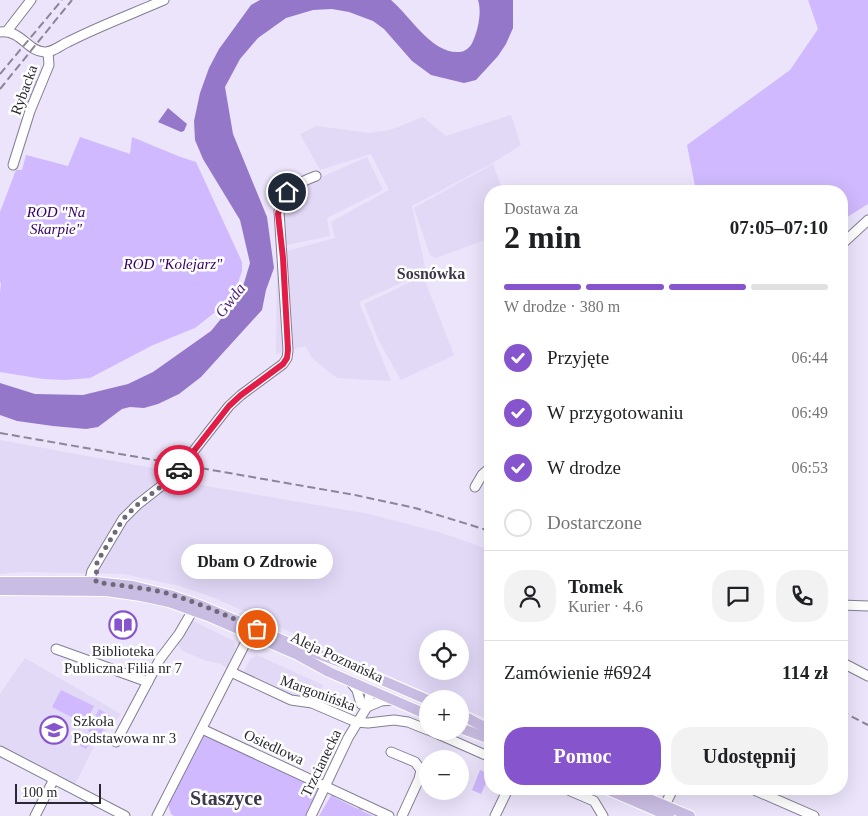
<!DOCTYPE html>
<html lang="pl">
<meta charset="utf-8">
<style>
body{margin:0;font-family:"Times New Roman",serif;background:#f2f2f2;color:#202124;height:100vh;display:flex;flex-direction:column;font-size:19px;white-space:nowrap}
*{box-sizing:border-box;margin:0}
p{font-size:16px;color:#757577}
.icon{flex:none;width:28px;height:28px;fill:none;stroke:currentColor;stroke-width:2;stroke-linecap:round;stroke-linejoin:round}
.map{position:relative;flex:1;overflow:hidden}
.drawer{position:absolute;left:484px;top:185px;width:364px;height:610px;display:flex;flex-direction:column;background:#fff;border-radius:20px;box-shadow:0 5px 20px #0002}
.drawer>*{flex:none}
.tools{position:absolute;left:419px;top:630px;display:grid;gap:10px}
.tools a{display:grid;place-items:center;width:50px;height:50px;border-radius:50%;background:#fff;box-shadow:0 5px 20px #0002;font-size:25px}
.scale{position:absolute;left:15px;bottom:12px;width:86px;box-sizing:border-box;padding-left:5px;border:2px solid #2a2830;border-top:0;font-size:14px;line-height:18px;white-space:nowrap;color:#2a2830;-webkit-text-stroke:4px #fff;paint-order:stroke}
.pin{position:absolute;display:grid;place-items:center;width:42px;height:42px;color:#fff;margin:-21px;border:2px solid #fff;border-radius:50%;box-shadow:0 1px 5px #0007}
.courier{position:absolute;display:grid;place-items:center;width:50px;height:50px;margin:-25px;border:4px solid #e11d48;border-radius:50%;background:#fff;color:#222;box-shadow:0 1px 6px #0007}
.bubble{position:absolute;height:35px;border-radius:18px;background:#fff;box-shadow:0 5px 20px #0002;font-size:16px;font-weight:700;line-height:35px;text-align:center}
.overview em{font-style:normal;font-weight:700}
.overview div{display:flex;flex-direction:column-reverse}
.overview{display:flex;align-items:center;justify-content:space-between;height:85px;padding:0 20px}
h1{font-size:32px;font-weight:700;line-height:38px}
.bar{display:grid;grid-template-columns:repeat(4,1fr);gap:8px 5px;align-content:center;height:60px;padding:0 20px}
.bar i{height:6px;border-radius:4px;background:#e0e0e0}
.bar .current{background:#8654cc}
.bar p{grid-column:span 4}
.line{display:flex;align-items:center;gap:12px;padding:0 20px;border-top:1px solid #e0e0e0}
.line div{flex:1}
.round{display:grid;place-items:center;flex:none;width:52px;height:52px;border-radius:20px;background:#f2f2f2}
ol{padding:0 20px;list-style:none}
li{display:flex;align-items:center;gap:15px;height:55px}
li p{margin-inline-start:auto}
li .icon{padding:5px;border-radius:50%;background:#8654cc;color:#fff;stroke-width:4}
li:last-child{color:#757577}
li i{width:28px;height:28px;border:2px solid #e0e0e0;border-radius:50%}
.action{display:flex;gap:10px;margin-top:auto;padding:10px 20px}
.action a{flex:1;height:58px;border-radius:20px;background:#8654cc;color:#fff;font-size:20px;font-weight:700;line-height:58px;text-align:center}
.action a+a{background:#f2f2f2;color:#202124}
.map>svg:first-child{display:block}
.built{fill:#e2d9f7;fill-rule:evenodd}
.green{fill:#d0b9fe}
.water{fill:#9577ca}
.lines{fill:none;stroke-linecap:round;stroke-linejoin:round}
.minor-casing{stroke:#847e92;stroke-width:11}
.major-casing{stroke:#fff;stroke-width:12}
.minor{stroke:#fff;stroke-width:9}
.major{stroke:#cabde3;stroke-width:10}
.rail{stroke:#8b8696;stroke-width:2;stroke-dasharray:8 4;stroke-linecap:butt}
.done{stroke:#6e6a77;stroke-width:5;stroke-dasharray:0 9}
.route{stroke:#e11d48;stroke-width:6}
.labels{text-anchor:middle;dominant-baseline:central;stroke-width:5;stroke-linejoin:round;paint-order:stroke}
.street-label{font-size:15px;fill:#2a2830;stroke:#fff}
.park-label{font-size:15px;font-style:italic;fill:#380068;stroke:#fff}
.poi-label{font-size:15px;fill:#2a2830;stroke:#fff}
.neighbourhood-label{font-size:16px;font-weight:bold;fill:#3e384a;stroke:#fff}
.water-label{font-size:16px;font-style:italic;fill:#4f2284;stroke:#fff}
.district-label{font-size:20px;font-weight:bold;fill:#3e384a;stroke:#fff}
</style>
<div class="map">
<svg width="868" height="816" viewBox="0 0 868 816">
<rect width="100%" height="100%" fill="#ebe4fb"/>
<g class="built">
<polygon points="511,115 521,145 489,165 412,206 426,272 359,302 391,381 337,378 313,359 305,346 276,354 277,263 287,251 335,238 331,222 389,190 371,154 320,170 300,134 317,126 369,133 390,130 423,117 446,136"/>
<polygon points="367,157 383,190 327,218 330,236 287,245 283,215 287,196 301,186"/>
<polygon points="493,164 503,191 490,191 490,238 436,258 430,255 414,208"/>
<polygon points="419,278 425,281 454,355 401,380 379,341 364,304"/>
<path d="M0,440L169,471L184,476L201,485L369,514L442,533L490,550V720L460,707V699H441L212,597L180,586L123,574L24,572L0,574ZM428,639H460V671H428Z"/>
<polygon points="191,620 234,641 236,647 227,668 221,664 204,660 181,650 177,641"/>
<polygon points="257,655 323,685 317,699 309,696 296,697 243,673 251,658"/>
<polygon points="25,658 121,714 94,746 74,787 0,749 0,694"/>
</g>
<g class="green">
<polygon points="808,0 868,0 868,204 841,221 841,191 696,191 687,145 790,70 818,29"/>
<path d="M40,78L30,102L24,105L18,102C14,88 30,84 40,78Z"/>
<polygon points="80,137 130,154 132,137 178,156 196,162 242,262 242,271 235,292 219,309 195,328 153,345 90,378 65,380 43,379 0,372 0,293 1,283 0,282 0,212 16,170 22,170 26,155 68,166"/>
<polygon points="61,690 94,706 85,724 52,707"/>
<polygon points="99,709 111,716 99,737 88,731"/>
<polygon points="86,733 94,737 86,749 79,745"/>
<polygon points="206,734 318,787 316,797 306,816 174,816 171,814 168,804 202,736"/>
<polygon points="480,770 490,774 481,794 472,790"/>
<polygon points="332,794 335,795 334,797 358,809 359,806 363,809 362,811 373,816 319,816"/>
</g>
<g class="water">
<path d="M260,0H391C410,16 432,54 459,52C465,52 471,47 473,41C478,30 482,12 478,0H513V28L506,44L498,56L476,80L464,83L431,75L412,61L384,29L373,21L349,12L332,9L313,10L286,18L258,38L240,59L225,87L233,134L267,217L274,268L266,290L262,310L201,377L179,394L158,404L144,408L130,407L122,409L98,427L86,429L53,426L17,421L0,415V383L35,394L83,395L128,384L153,372L211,331L234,303L244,283L250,263L240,220L203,159L195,140L194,121L200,93L209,68L219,49L251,5Z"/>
<polygon points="168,108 187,124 184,131 181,132 158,122"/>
</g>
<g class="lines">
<g class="minor-casing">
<g id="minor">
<polyline points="7,31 31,0"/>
<path d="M0,32C22,30 27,51 44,52C52,53 61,45 68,42C99,26 132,14 164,0"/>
<polyline points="13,165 30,111 49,65 48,52"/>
<polyline points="841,245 868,220"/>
<polyline points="475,487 482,475 490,468"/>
<path d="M88,588L92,571L123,519L137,505L174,476L229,406L241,395L283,364L287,358L288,350L279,211C283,190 297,183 316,176"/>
<polyline points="841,605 868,606"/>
<polyline points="56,649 148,682"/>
<polyline points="841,662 868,676"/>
<polyline points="231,672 291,700 312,703 356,722 368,723 394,720 408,722 428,730"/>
<polyline points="350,681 357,690 361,704"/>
<polyline points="367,707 381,701 393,700"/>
<polyline points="202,729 389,816"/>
<polyline points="431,731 490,757"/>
<polyline points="116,742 160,659 179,634 193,610"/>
<polyline points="0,751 125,816"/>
<polyline points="391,752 415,762 421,770 419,779 402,816"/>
<polyline points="566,789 594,801 603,816"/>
<polyline points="752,789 814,816"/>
<polyline points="662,811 673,789"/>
<polyline points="35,816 54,779"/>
<polyline points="157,816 250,634"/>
<polyline points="311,816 348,738 367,707 371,690"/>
<polyline points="495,816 508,789"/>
</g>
</g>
<g class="major-casing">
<g id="major">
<polyline points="0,582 96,582 133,586 170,595 202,606 299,647 340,662 428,700"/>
<polyline points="0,590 106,591 141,596 169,602 208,616 298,655 329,672 428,715"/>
<polyline points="460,714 490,730"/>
<polyline points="460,728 490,739"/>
<polyline points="606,789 669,816"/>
<polyline points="626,789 690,816"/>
</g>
</g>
<use href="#minor" class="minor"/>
<use href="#major" class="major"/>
<g class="rail">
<polyline points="0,74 62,0"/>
<polyline points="0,89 72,0"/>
<polyline points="0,433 355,495 415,508 490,531"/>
<polyline points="841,711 868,725"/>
</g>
</g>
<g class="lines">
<path class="done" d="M179,470L171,479L137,505L123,519L97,562L96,582C120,586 143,587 166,593C198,602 227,616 257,629"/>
<polyline class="route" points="179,470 229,406 241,395 283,364 287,358 288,350 283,258 278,214 281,202 287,192"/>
</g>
<defs>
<g id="library-ring" transform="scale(1.4375)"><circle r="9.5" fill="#fff" stroke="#8654cc" stroke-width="1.5"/><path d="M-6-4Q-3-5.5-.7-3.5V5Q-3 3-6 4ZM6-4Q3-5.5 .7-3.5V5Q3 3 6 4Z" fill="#8654cc"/></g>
<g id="school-ring" transform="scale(1.4375)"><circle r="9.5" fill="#fff" stroke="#8654cc" stroke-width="1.5"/><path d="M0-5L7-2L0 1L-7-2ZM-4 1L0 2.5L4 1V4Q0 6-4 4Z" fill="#8654cc"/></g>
</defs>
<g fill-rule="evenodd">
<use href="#library-ring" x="123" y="625"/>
<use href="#school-ring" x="54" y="730"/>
</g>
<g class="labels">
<g class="street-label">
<text transform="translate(24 90) rotate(-70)">Rybacka</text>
<text transform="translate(337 657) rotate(25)">Aleja Poznańska</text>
<text transform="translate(318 693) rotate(20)">Margonińska</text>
<text transform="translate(274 747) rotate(25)">Osiedlowa</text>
<text transform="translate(321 763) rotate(-64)">Trzcianecka</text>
</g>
<g class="park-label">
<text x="56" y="212">ROD "Na<tspan x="56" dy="17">Skarpie"</tspan></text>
<text x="173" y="264">ROD "Kolejarz"</text>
</g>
<g class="poi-label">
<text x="123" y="651">Biblioteka<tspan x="123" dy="17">Publiczna Filia nr 7</tspan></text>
<text x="73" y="721" text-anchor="start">Szkoła<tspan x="73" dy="17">Podstawowa nr 3</tspan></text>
</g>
<g class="neighbourhood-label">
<text x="431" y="273">Sosnówka</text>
</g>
<g class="water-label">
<text transform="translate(230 300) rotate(-52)">Gwda</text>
</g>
<g class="district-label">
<text x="226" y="798">Staszyce</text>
</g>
</g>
</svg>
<div class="tools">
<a><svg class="icon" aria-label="locate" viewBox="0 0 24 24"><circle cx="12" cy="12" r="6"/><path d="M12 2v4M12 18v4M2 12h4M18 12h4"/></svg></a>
<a>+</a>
<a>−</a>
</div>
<div class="scale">100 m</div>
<div class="pin" style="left:257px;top:629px;background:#ea580c"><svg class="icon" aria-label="bag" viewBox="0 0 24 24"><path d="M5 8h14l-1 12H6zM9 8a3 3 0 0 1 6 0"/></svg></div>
<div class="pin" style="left:287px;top:192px;background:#1f2937"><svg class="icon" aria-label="home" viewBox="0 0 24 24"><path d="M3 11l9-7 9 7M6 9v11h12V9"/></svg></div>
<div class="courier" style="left:179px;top:470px"><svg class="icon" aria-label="car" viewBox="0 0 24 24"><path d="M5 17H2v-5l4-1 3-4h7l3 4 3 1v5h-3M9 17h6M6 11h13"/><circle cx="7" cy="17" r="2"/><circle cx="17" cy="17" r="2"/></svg></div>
<div class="bubble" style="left:181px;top:544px;width:152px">Dbam O Zdrowie</div>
<section class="drawer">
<div class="overview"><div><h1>2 min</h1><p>Dostawa za</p></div><em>07:05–07:10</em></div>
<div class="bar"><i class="current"></i><i class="current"></i><i class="current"></i><i></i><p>W drodze · 380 m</p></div>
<ol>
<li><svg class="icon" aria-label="check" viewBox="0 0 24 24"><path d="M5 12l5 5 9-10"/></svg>Przyjęte<p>06:44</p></li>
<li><svg class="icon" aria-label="check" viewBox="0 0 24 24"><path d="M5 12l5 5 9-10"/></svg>W przygotowaniu<p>06:49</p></li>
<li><svg class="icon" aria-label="check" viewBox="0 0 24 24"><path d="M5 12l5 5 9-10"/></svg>W drodze<p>06:53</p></li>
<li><i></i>Dostarczone</li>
</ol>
<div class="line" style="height:90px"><a class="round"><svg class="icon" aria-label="person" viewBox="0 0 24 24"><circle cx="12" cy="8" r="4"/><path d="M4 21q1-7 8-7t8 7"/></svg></a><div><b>Tomek</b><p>Kurier · 4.6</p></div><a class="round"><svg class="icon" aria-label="chat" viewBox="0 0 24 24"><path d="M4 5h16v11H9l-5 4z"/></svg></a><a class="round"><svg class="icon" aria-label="phone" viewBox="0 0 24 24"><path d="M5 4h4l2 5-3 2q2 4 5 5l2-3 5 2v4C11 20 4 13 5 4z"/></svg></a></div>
<div class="line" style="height:65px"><div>Zamówienie #6924</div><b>114 zł</b></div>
<div class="action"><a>Pomoc</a><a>Udostępnij</a></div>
</section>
</div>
